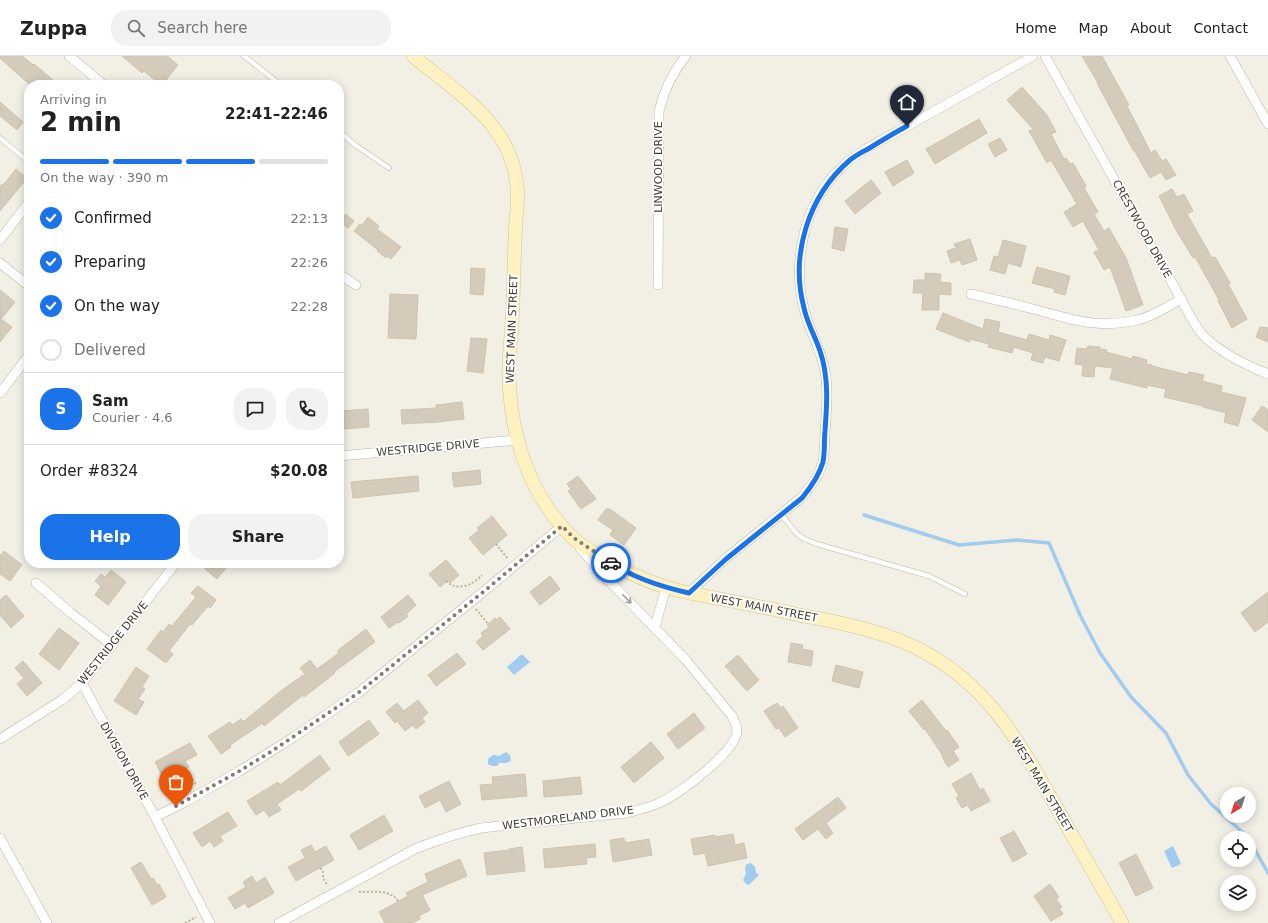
<!DOCTYPE html>
<meta charset="utf-8">
<style>
body{margin:0;font-family:"DejaVu Sans",sans-serif;background:#f2f2f2;color:#222;height:100vh;display:flex;flex-direction:column;font-size:15px;white-space:nowrap}
*{box-sizing:border-box;margin:0}
p{font-size:13px;color:#767676}
.icon{flex:none;width:22px;height:22px;fill:none;stroke:currentColor;stroke-width:2;stroke-linecap:round;stroke-linejoin:round}
.map{position:relative;flex:1;overflow:hidden}
.sheet{position:absolute;left:24px;top:24px;width:320px;height:488px;display:flex;flex-direction:column;background:#fff;border-radius:16px;box-shadow:0 2px 10px #0003}
.sheet>*{flex:none}
.needle{width:26px;rotate:218deg}
.tools{position:absolute;left:1220px;top:731px;display:grid;gap:8px}
.tools a{display:grid;place-items:center;width:36px;height:36px;border-radius:50%;background:#fff;box-shadow:0 2px 10px #0003;font-size:20px}
.pin{position:absolute;display:grid;place-items:center;width:34px;height:34px;color:#fff;margin:-41px -17px;border-radius:50% 50% 50% 0;rotate:-45deg;box-shadow:0 0 4px #0007}
.pin .icon{rotate:45deg}
.courier{position:absolute;display:grid;place-items:center;width:40px;height:40px;margin:-20px;border:3px solid #1a73e8;border-radius:50%;background:#fff;color:#222;box-shadow:0 1px 5px #0007}
.headline em{font-style:normal;font-weight:600}
.headline div{display:flex;flex-direction:column-reverse}
.headline{display:flex;align-items:center;justify-content:space-between;height:68px;padding:0 16px}
h1{font-size:26px;font-weight:600;line-height:30px}
.bar{display:grid;grid-template-columns:repeat(4,1fr);gap:6px 4px;align-content:center;height:48px;padding:0 16px}
.bar i{height:5px;border-radius:3px;background:#e0e0e0}
.bar .active{background:#1a73e8}
.bar p{grid-column:span 4}
.line{display:flex;align-items:center;gap:10px;padding:0 16px;border-top:1px solid #e0e0e0}
.line div{flex:1}
.round{display:grid;place-items:center;flex:none;width:42px;height:42px;border-radius:16px;background:#f2f2f2}
ol{padding:0 16px;list-style:none}
li{display:flex;align-items:center;gap:12px;height:44px}
li p{margin-inline-start:auto}
li .icon{padding:4px;border-radius:50%;background:#1a73e8;color:#fff;stroke-width:4}
li:last-child{color:#767676}
li i{width:22px;height:22px;border:2px solid #e0e0e0;border-radius:50%}
.cta{display:flex;gap:8px;margin-top:auto;padding:8px 16px}
.cta a{flex:1;height:46px;border-radius:16px;background:#1a73e8;color:#fff;font-size:16px;font-weight:600;line-height:46px;text-align:center}
.cta a+a{background:#f2f2f2;color:#222}
header{display:flex;align-items:center;gap:24px;box-sizing:border-box;height:56px;padding:0 20px;background:#fff;border-bottom:1px solid #e0e0e0}
header strong{font-size:19px}
nav{display:flex;gap:22px;margin-inline-start:auto;font-size:14px}
.search{width:280px;height:36px;background:#f2f2f2;display:flex;align-items:center;gap:10px;box-sizing:border-box;padding:0 14px;border-radius:16px;color:#767676;font-size:15px}
.map>svg:first-child{display:block}
.water{fill:#a1cbef}
.lines{fill:none;stroke-linecap:round;stroke-linejoin:round}
.stream{stroke:#a1cbef;stroke-width:3.5}
.building{fill:#d4cbba;stroke:#cec3ae}
.lane-casing{stroke:#bdb7a8;stroke-width:5.5}
.street-casing{stroke:#bdb7a8;stroke-width:10}
.secondary-casing{stroke:#d2c495;stroke-width:14}
.path{stroke:#bfb399;stroke-width:2;stroke-dasharray:2 2;stroke-linecap:butt}
.lane{stroke:#fff;stroke-width:4.5}
.street{stroke:#fff;stroke-width:9}
.secondary{stroke:#fef2c3;stroke-width:13}
.oneway{stroke:#a29f9a}
.done{stroke:#817d73;stroke-width:4;stroke-dasharray:0 7.2}
.route{stroke:#1a73e8;stroke-width:5}
.labels{text-anchor:middle;dominant-baseline:central;stroke-width:3.5;stroke-linejoin:round;paint-order:stroke}
.street-label{font-size:11px;fill:#443f35;stroke:#fff}
</style>
<header>
<strong>Zuppa</strong>
<div class="search"><svg class="icon" aria-label="search" viewBox="0 0 24 24"><circle cx="10" cy="10" r="6"/><path d="M15 15l6 6"/></svg>Search here</div>
<nav><a>Home</a><a>Map</a><a>About</a><a>Contact</a></nav>
</header>
<div class="map">
<svg width="1268" height="867" viewBox="0 0 1268 867">
<rect width="100%" height="100%" fill="#f2efe5"/>
<g class="water">
<polygon points="522,598 530,606 514,619 507,611"/>
<polygon points="506,696 510,699 511,705 506,707 499,707 497,710 492,710 488,708 488,703 493,699 499,700"/>
<polygon points="1173,790 1181,808 1172,812 1164,795"/>
<polygon points="751,807 755,811 756,817 759,819 750,828 747,829 743,824 746,818 745,812 747,808"/>
</g>
<g class="lines">
<g class="stream">
<polyline points="864,459 959,489 1017,484 1049,487 1080,559 1100,597 1131,641 1166,677 1188,719 1211,748 1249,782"/>
<polyline points="1249,783 1268,817"/>
</g>
</g>
<g class="building">
<polygon points="0,0 22,0 33,9 34,8 59,29 30,29 0,2"/>
<polygon points="122,0 167,0 178,9 162,29 161,29 144,15 142,17"/>
<polygon points="1082,0 1102,0 1129,49 1127,50 1151,97 1155,94 1162,105 1166,103 1176,119 1166,124 1161,116 1150,122 1134,94 1133,94 1097,27 1098,27"/>
<polygon points="1022,31 1046,58 1056,76 1051,78 1064,103 1066,102 1070,108 1073,107 1086,130 1084,132 1098,156 1094,158 1104,175 1109,172 1126,202 1143,249 1126,255 1110,211 1104,214 1094,196 1099,194 1083,165 1073,171 1064,156 1077,148 1051,104 1047,107 1029,75 1033,73 1007,44"/>
<polygon points="0,46 23,66 17,74 0,60"/>
<polygon points="979,63 987,77 935,108 926,93"/>
<polygon points="1000,82 1007,94 995,101 988,88"/>
<polygon points="907,104 914,117 893,130 885,116"/>
<polygon points="16,113 27,122 0,155 0,130 5,127"/>
<polygon points="871,124 881,137 855,158 845,145"/>
<polygon points="1172,133 1177,141 1184,138 1193,155 1187,158 1212,202 1215,201 1230,227 1228,228 1247,263 1232,272 1218,245 1219,244 1195,201 1193,202 1176,174 1159,140"/>
<polygon points="346,158 354,165 348,172 340,166"/>
<polygon points="368,161 379,170 377,173 401,191 391,203 387,200 386,202 377,195 378,194 354,175 360,168 362,169"/>
<polygon points="835,171 848,173 844,195 832,192"/>
<polygon points="970,183 977,204 962,209 960,204 951,207 947,195 956,192 954,188"/>
<polygon points="1003,184 1026,190 1021,211 1008,207 1005,218 990,214 994,200 998,201"/>
<polygon points="1037,211 1070,220 1065,239 1054,236 1055,233 1032,227"/>
<polygon points="471,212 485,213 483,239 470,238"/>
<polygon points="925,217 941,218 940,226 951,227 951,239 939,238 939,254 922,254 923,237 913,237 914,224 925,224"/>
<polygon points="0,234 15,246 1,263 12,271 0,286"/>
<polygon points="390,238 418,239 416,283 388,282"/>
<polygon points="943,257 983,273 985,263 1000,266 998,276 1027,284 1029,278 1049,284 1050,279 1066,284 1059,305 1045,301 1043,307 1031,304 1033,297 1014,291 1012,297 988,291 989,288 970,283 969,286 936,273"/>
<polygon points="1260,271 1268,272 1268,286 1256,281"/>
<polygon points="471,282 487,283 483,317 467,315"/>
<polygon points="1088,290 1100,291 1100,293 1107,294 1106,296 1132,303 1133,300 1147,304 1146,308 1152,309 1152,310 1188,319 1189,316 1204,319 1202,325 1222,330 1221,336 1246,342 1238,370 1224,366 1226,357 1203,351 1203,350 1164,341 1166,333 1147,329 1147,332 1110,323 1113,312 1095,310 1094,321 1082,320 1083,309 1075,308 1077,292 1087,293"/>
<polygon points="462,346 464,363 438,366 402,368 401,354 436,352 436,349"/>
<polygon points="1262,350 1268,354 1268,376 1252,364"/>
<polygon points="368,353 369,371 343,373 341,355"/>
<polygon points="480,414 481,428 454,431 452,417"/>
<polygon points="418,420 419,435 353,442 351,426"/>
<polygon points="578,420 596,443 581,453 568,435 571,433 567,428"/>
<polygon points="606,453 610,453 636,472 624,489 610,479 613,474 598,464"/>
<polygon points="492,460 507,479 483,499 469,482 479,474 477,472"/>
<polygon points="4,495 22,509 10,525 0,518 0,500"/>
<polygon points="446,504 459,519 450,527 448,524 440,531 429,518"/>
<polygon points="210,507 230,507 217,523 205,513"/>
<polygon points="111,514 126,526 108,549 95,539 101,530 95,525 101,518 105,521"/>
<polygon points="550,520 560,533 540,549 530,536"/>
<polygon points="198,530 216,544 210,552 208,550 192,569 190,568 169,595 173,598 166,607 147,593 161,574 163,576 169,568 172,570 196,541 191,537"/>
<polygon points="1268,536 1268,566 1255,576 1241,557"/>
<polygon points="6,539 24,560 11,572 0,559 0,544"/>
<polygon points="408,539 416,549 406,558 408,560 399,567 398,566 389,572 381,561"/>
<polygon points="500,561 510,573 483,594 476,586 483,580 481,577 489,571 487,569 495,562 496,564"/>
<polygon points="59,572 79,587 59,614 39,598"/>
<polygon points="366,573 375,586 334,616 335,617 304,641 303,639 264,670 263,667 230,689 231,691 221,698 208,680 230,666 232,669 241,663 243,666 282,634 305,618 300,612 310,604 317,613 339,597 337,595"/>
<polygon points="791,587 803,589 802,593 813,595 811,610 788,606"/>
<polygon points="457,597 466,608 436,630 428,619"/>
<polygon points="738,599 759,624 747,635 725,610"/>
<polygon points="23,605 42,627 27,640 17,628 24,622 15,612"/>
<polygon points="836,609 863,616 859,632 832,625"/>
<polygon points="136,611 149,620 142,631 145,633 138,643 144,646 136,659 114,645"/>
<polygon points="418,644 428,657 422,662 425,666 416,673 413,669 405,675 397,665 395,667 386,656 397,647 404,655"/>
<polygon points="922,644 946,675 947,674 959,691 953,695 959,704 948,711 942,701 943,700 925,673 924,674 909,655"/>
<polygon points="777,647 781,652 783,650 798,672 785,681 779,672 776,673 764,655"/>
<polygon points="694,657 705,672 678,693 667,678"/>
<polygon points="369,664 379,678 348,700 339,686"/>
<polygon points="651,686 664,702 634,727 621,711"/>
<polygon points="190,687 197,699 185,705 189,711 176,718 178,721 166,727 155,706"/>
<polygon points="320,699 330,713 301,735 299,733 277,748 281,754 269,761 264,754 256,759 247,745 278,726 280,729"/>
<polygon points="971,717 980,734 983,732 990,745 971,755 968,749 962,752 956,742 959,740 952,728"/>
<polygon points="525,718 527,740 482,744 480,729 493,728 492,721"/>
<polygon points="580,721 582,738 544,741 543,725"/>
<polygon points="449,725 461,748 446,756 440,744 425,752 419,740"/>
<polygon points="838,741 846,752 826,767 833,777 826,783 818,773 803,784 795,773"/>
<polygon points="228,756 237,770 220,780 223,785 214,791 210,785 202,791 193,777"/>
<polygon points="384,759 393,775 359,794 350,779"/>
<polygon points="1014,775 1027,798 1013,806 1000,782"/>
<polygon points="733,778 735,789 744,787 747,802 708,810 705,797 694,799 691,783 715,779 715,781"/>
<polygon points="624,782 625,787 649,783 652,799 613,806 610,784"/>
<polygon points="595,788 596,801 586,802 587,808 545,812 543,793"/>
<polygon points="311,789 315,796 326,790 334,804 296,825 288,811 305,802 301,794"/>
<polygon points="522,791 525,815 487,819 484,797 509,794 509,793"/>
<polygon points="1136,798 1153,832 1136,840 1119,807"/>
<polygon points="460,803 467,820 422,839 430,854 419,860 420,863 412,867 385,867 379,856 408,840 406,837 428,826 425,818"/>
<polygon points="141,806 151,823 153,822 157,829 159,828 166,841 152,849 131,812"/>
<polygon points="252,820 256,827 265,821 274,837 248,852 245,847 235,853 228,842 246,831 243,826"/>
<polygon points="1050,828 1059,841 1056,843 1062,851 1059,852 1063,858 1051,865 1034,840"/>
</g>
<g class="lines">
<g class="lane-casing">
<g id="lane">
<polyline points="244,0 281,29"/>
<polyline points="234,29 235,28"/>
<polyline points="339,75 355,89 389,112"/>
<polyline points="0,82 29,106"/>
<polyline points="781,458 796,477 804,483 817,488 929,520 965,538"/>
</g>
</g>
<g class="street-casing">
<g id="street">
<polyline points="69,0 104,29"/>
<path d="M1045,0L1181,243C1187,254 1194,269 1202,278C1220,297 1244,308 1268,318"/>
<polyline points="1230,0 1268,68"/>
<polyline points="0,184 29,146"/>
<polyline points="0,207 29,230"/>
<polyline points="339,218 356,229"/>
<path d="M658,229L659,55C664,34 672,17 686,0"/>
<path d="M971,238C993,243 1015,248 1037,254C1073,264 1099,273 1137,264C1152,261 1167,251 1181,243"/>
<polyline points="0,337 29,299"/>
<polyline points="339,400 517,384"/>
<polyline points="36,527 71,557 112,589"/>
<path d="M689,537L725,503L801,442C811,431 819,420 823,406C825,397 824,387 825,379C826,358 829,336 825,315C821,293 809,274 804,253C792,206 804,149 838,115C858,94 887,82 911,68C952,45 992,23 1033,0"/>
<polyline points="655,571 666,531"/>
<polyline points="82,627 155,761 210,867"/>
<polyline points="0,683 62,644 82,627 176,507"/>
<polyline points="155,761 187,745 238,716 294,681 358,637 482,537 562,470"/>
<polyline points="0,782 47,867"/>
<path d="M279,867L415,793C437,784 458,777 481,772L626,757C638,754 648,752 659,747C679,738 735,697 737,675C737,669 734,665 732,660L686,604L608,524L580,492"/>
</g>
</g>
<g class="secondary-casing">
<path id="secondary" d="M413,0C470,47 528,78 516,163C514,197 514,231 512,266C511,285 508,304 509,323C511,381 530,441 573,482C580,488 589,494 598,499C626,517 656,530 689,537C726,544 763,551 799,559C834,565 869,572 901,585C984,619 1016,681 1058,754C1079,792 1101,829 1122,867"/>
</g>
<g class="path">
<polyline points="496,488 508,503"/>
<path d="M446,525C457,536 473,529 482,519"/>
<polyline points="476,553 488,568"/>
<polyline points="186,713 196,729"/>
<polyline points="320,812 323,816 323,822 328,830"/>
<path d="M359,836C371,836 391,833 398,845"/>
<polyline points="185,867 196,861"/>
</g>
<use href="#lane" class="lane"/>
<use href="#street" class="street"/>
<use href="#secondary" class="secondary"/>
</g>
<defs><path id="oneway-shaft" d="M-6 0H5M1.5-3L5.5 0L1.5 3" fill="none" stroke-width="1.6" stroke-linecap="round" stroke-linejoin="round"/></defs>
<use class="oneway" href="#oneway-shaft" transform="translate(627 543) rotate(45)"/>
<g class="lines">
<polyline class="done" points="176,750 238,716 272,695 358,637 482,537 562,470 574,482 611,507"/>
<path class="route" d="M611,507C634,522 662,531 689,537L726,503L802,442C811,431 819,420 823,406C825,396 824,385 825,375C827,348 829,321 820,295C815,280 807,267 804,252C790,199 808,140 850,104C855,100 862,96 868,93C881,85 894,77 907,70"/>
</g>
<g class="labels">
<g class="street-label">
<text transform="translate(658 111) rotate(-90)">LINWOOD DRIVE</text>
<text transform="translate(1142 173) rotate(61)">CRESTWOOD DRIVE</text>
<text transform="translate(512 273) rotate(-88)">WEST MAIN STREET</text>
<text transform="translate(428 392) rotate(-5)">WESTRIDGE DRIVE</text>
<text transform="translate(764 552) rotate(11)">WEST MAIN STREET</text>
<text transform="translate(113 587) rotate(-51)">WESTRIDGE DRIVE</text>
<text transform="translate(124 705) rotate(61)">DIVISION DRIVE</text>
<text transform="translate(1042 729) rotate(59)">WEST MAIN STREET</text>
<text transform="translate(568 762) rotate(-7)">WESTMORELAND DRIVE</text>
</g>
</g>
</svg>
<div class="tools">
<a><svg class="needle" viewBox="-14 -14 28 28"><path d="M0-13l5 13h-10z" fill="#e53935"/><path d="M0 13l5-13h-10z" fill="#767676"/></svg></a>
<a><svg class="icon" aria-label="locate" viewBox="0 0 24 24"><circle cx="12" cy="12" r="6"/><path d="M12 2v4M12 18v4M2 12h4M18 12h4"/></svg></a>
<a><svg class="icon" aria-label="layers" viewBox="0 0 24 24"><path d="M12 4l9 5-9 5-9-5zM3 14l9 5 9-5"/></svg></a>
</div>
<div class="pin" style="left:176px;top:750px;background:#ea580c"><svg class="icon" aria-label="bag" viewBox="0 0 24 24"><path d="M5 8h14l-1 12H6zM9 8a3 3 0 0 1 6 0"/></svg></div>
<div class="pin" style="left:907px;top:70px;background:#1f2937"><svg class="icon" aria-label="home" viewBox="0 0 24 24"><path d="M3 11l9-7 9 7M6 9v11h12V9"/></svg></div>
<div class="courier" style="left:611px;top:507px"><svg class="icon" aria-label="car" viewBox="0 0 24 24"><path d="M5 17H2v-5l4-1 3-4h7l3 4 3 1v5h-3M9 17h6M6 11h13"/><circle cx="7" cy="17" r="2"/><circle cx="17" cy="17" r="2"/></svg></div>
<section class="sheet">
<div class="headline"><div><h1>2 min</h1><p>Arriving in</p></div><em>22:41–22:46</em></div>
<div class="bar"><i class="active"></i><i class="active"></i><i class="active"></i><i></i><p>On the way · 390 m</p></div>
<ol>
<li><svg class="icon" aria-label="check" viewBox="0 0 24 24"><path d="M5 12l5 5 9-10"/></svg>Confirmed<p>22:13</p></li>
<li><svg class="icon" aria-label="check" viewBox="0 0 24 24"><path d="M5 12l5 5 9-10"/></svg>Preparing<p>22:26</p></li>
<li><svg class="icon" aria-label="check" viewBox="0 0 24 24"><path d="M5 12l5 5 9-10"/></svg>On the way<p>22:28</p></li>
<li><i></i>Delivered</li>
</ol>
<div class="line" style="height:72px"><b class="round" style="background:#1a73e8;color:#fff">S</b><div><b>Sam</b><p>Courier · 4.6</p></div><a class="round"><svg class="icon" aria-label="chat" viewBox="0 0 24 24"><path d="M4 5h16v11H9l-5 4z"/></svg></a><a class="round"><svg class="icon" aria-label="phone" viewBox="0 0 24 24"><path d="M5 4h4l2 5-3 2q2 4 5 5l2-3 5 2v4C11 20 4 13 5 4z"/></svg></a></div>
<div class="line" style="height:52px"><div>Order #8324</div><b>$20.08</b></div>
<div class="cta"><a>Help</a><a>Share</a></div>
</section>
</div>
